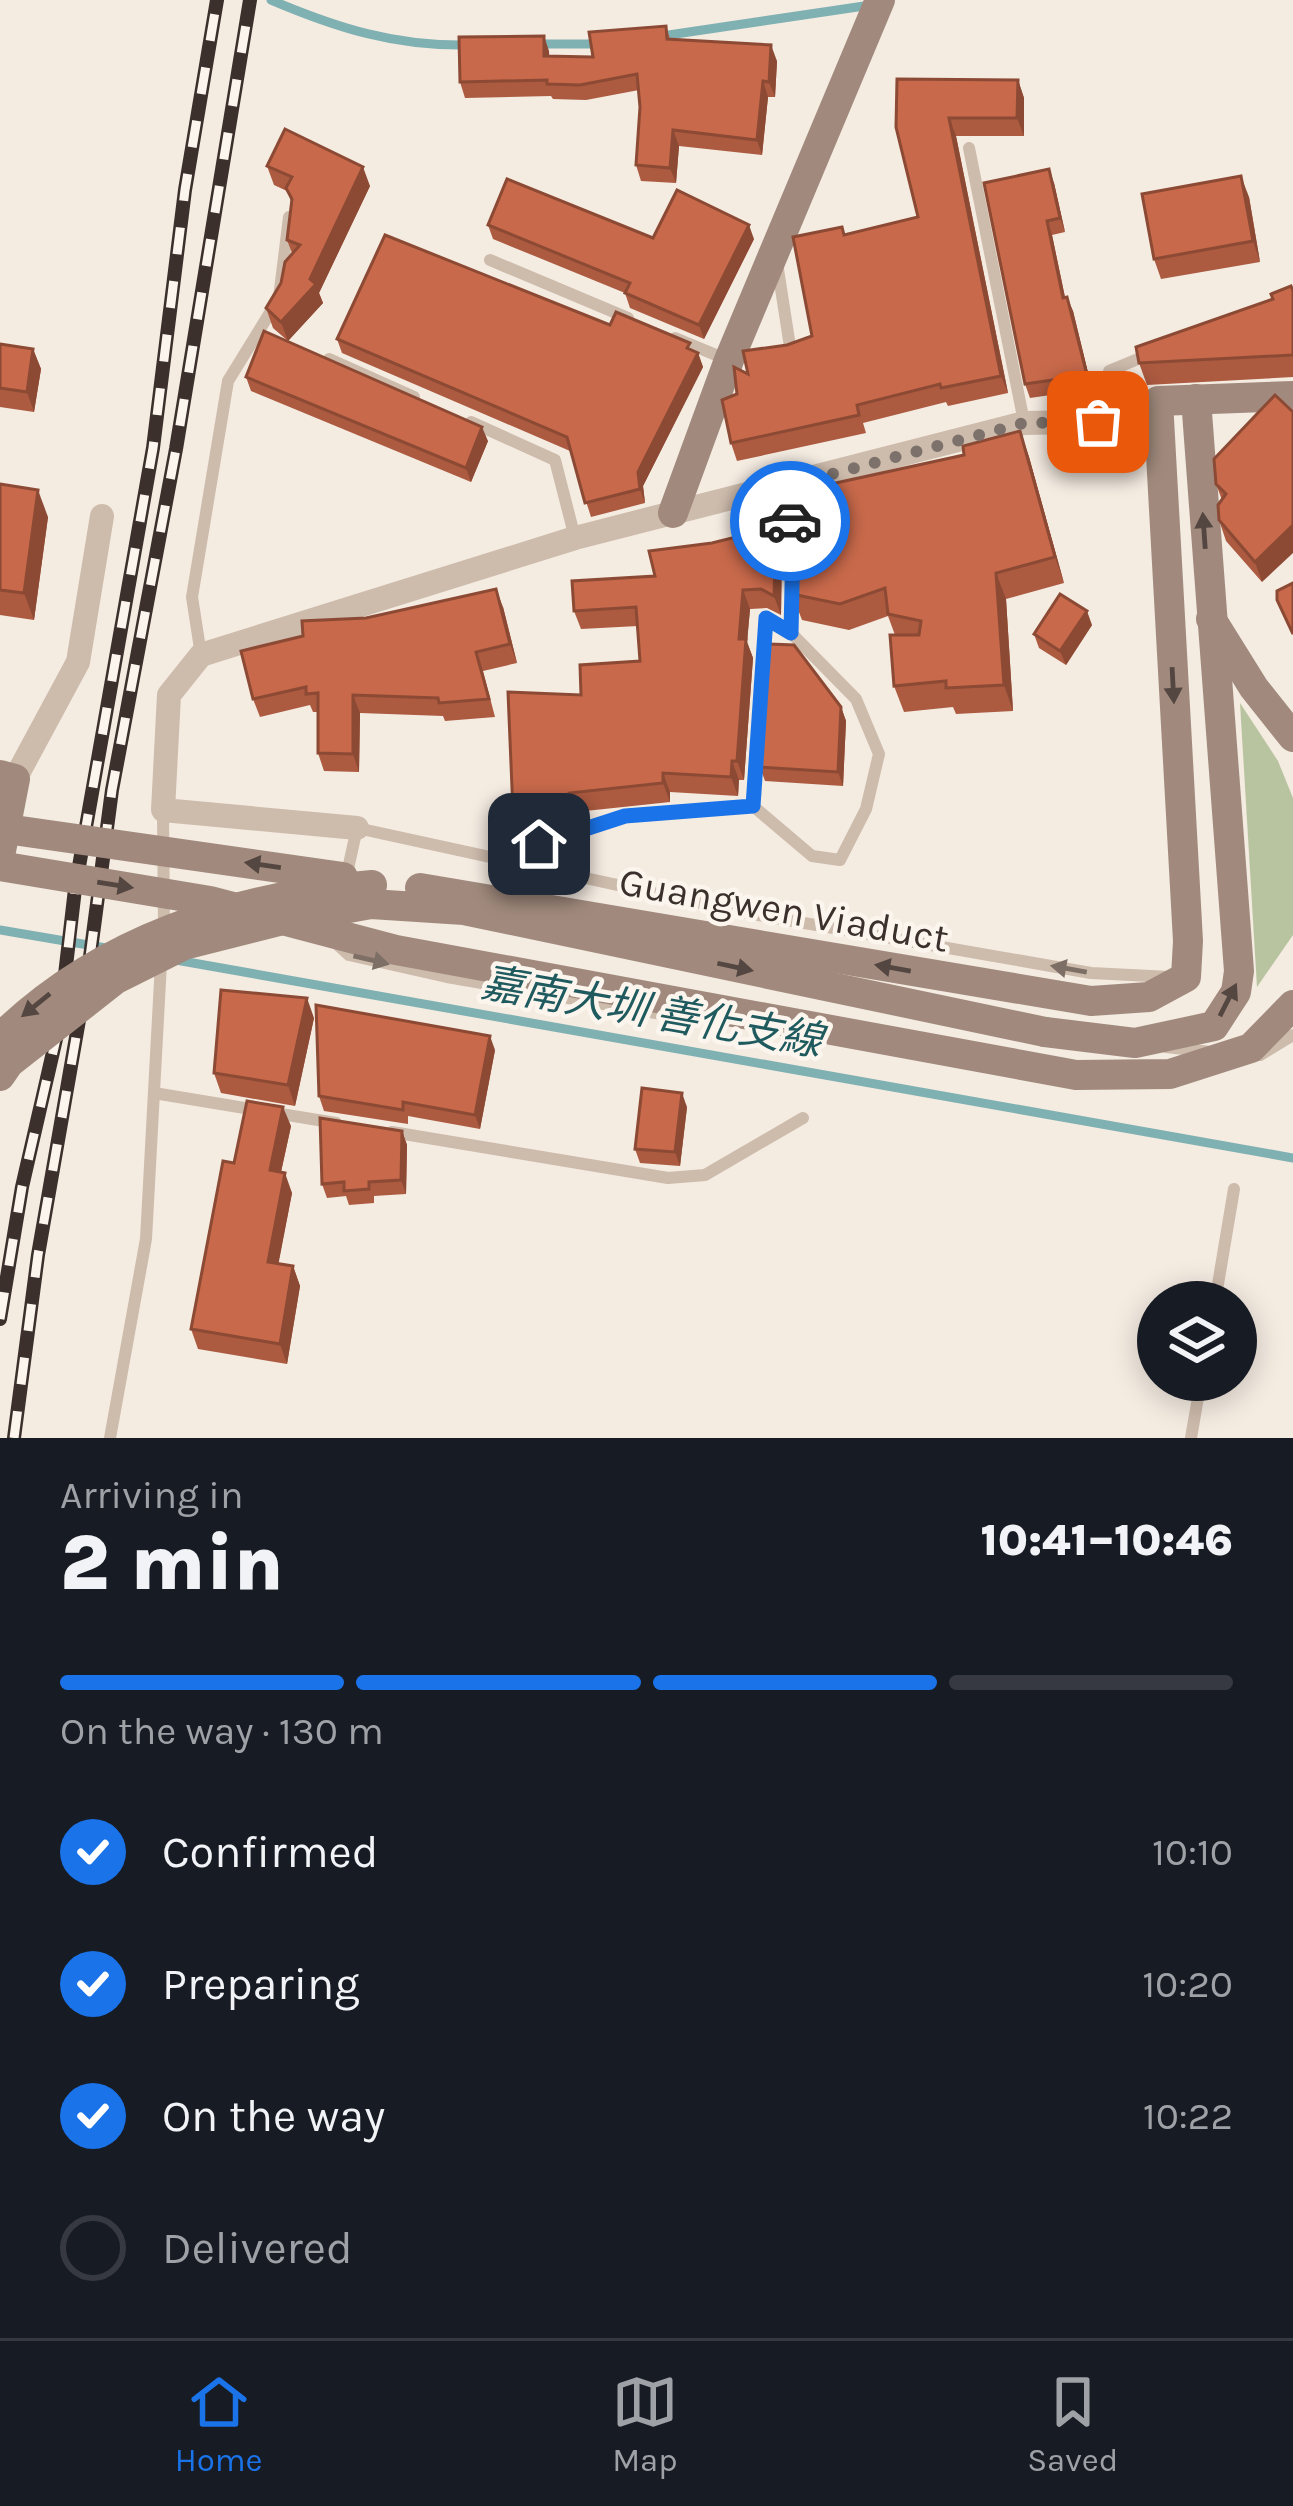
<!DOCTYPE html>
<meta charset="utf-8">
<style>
body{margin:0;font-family:Karla,"Noto Sans TC",sans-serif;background:#242831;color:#f1f3f6;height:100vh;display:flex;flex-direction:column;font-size:45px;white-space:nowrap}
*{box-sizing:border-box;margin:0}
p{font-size:39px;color:#9ea1a6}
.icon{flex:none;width:66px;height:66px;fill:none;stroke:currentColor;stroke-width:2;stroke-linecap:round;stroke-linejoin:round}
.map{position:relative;height:1438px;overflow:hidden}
.sheet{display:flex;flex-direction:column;background:#171b24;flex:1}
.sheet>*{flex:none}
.tools{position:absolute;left:1137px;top:1281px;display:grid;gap:24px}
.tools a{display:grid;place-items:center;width:120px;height:120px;border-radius:50%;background:#171b24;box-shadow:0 6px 30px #0003;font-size:60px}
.pin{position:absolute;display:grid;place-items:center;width:102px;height:102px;color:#fff;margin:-51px;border-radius:24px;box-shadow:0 6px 18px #0006}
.courier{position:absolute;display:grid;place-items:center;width:120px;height:120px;margin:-60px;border:9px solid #1a73e8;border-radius:50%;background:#fff;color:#222;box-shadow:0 3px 15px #0007}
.head em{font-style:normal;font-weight:800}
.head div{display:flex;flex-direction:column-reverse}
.head{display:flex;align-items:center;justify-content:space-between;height:204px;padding:0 60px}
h1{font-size:78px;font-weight:800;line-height:90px}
.bar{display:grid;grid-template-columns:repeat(4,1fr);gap:18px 12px;align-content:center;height:144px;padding:0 60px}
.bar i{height:15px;border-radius:9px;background:#363941}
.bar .on{background:#1a73e8}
.bar p{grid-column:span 4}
ol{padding:0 60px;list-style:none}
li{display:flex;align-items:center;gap:36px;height:132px}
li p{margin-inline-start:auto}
li .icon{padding:12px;border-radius:50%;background:#1a73e8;color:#fff;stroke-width:4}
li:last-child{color:#9ea1a6}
li i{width:66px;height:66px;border:6px solid #363941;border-radius:50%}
.tab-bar{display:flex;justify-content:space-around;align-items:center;height:168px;border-top:3px solid #363941;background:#171b24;font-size:33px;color:#9ea1a6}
.tab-bar a{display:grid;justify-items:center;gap:6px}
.tab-bar .on{color:#1a73e8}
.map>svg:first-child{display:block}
.green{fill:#b8c4a0}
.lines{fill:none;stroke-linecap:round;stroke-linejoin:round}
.stream{stroke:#7fb0b2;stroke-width:9}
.lane{stroke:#cdbbac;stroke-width:12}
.street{stroke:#cdbbac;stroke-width:24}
.secondary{stroke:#a18a7d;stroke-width:30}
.rail-casing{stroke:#3b302b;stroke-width:14}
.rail{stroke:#fbf5ee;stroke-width:9;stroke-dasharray:27;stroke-linecap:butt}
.secondary-bridge{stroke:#a18a7d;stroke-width:30}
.wall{fill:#ac5a40}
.shaded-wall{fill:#8c4a34}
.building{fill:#c8694b;stroke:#8c4a34;stroke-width:3}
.oneway{fill:#544640}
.oneway2{fill:#7d6f65}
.done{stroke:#7c716b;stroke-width:12;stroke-dasharray:0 21.6}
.route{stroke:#1a73e8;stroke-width:15}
.labels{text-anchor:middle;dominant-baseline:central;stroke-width:9;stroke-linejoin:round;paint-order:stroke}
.street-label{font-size:39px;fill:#3b302b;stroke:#fbf5ee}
.water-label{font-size:42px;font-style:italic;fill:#1f5a5e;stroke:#fbf5ee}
</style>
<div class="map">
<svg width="1293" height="1438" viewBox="0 0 1293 1438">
<rect width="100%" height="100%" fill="#f4ebe1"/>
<polygon class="green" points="1240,703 1278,761 1293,798 1293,935 1257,987"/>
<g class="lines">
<g class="stream">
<path d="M271,0C337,28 394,46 466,45"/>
<polyline points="662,36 871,5"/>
<polyline points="536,44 604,44"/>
<polyline points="0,930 106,948"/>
<polyline points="176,960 1293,1158"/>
</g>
<g class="lane">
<polyline points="969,148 1024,422"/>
<polyline points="490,260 628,318"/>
<polyline points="777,263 791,353"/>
<polyline points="675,338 728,360"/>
<polyline points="329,359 414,397"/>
<polyline points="1134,420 1109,371 1150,354"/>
<polyline points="471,422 555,460 575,538"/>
<polyline points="201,655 192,597 228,381 279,298 289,217"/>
<polyline points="753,806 766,618 791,633"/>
<polyline points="163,810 164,931"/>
<polyline points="539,844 625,816 753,806 812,856 840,860 866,809 879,754 856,699 791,633 793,540 783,487"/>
<polyline points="346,878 357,828 741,912 1091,973 1170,977"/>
<polyline points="337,944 349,955 447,977 690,1019"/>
<polyline points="1166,1047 1211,1052"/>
<polyline points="1260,1055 1293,1035"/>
<polyline points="154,1093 336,1123"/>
<polyline points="392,1132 668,1178 705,1175 803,1118"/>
<polyline points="1215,1302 1234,1189"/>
<polyline points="110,1438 146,1239 161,963"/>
<polyline points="1191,1438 1201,1380"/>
</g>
<g class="street">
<polyline points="15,779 78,662 102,516"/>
<polyline points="357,828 163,810 169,695 201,655 575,538 1024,423 1135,421 1158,401"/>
</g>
<g class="secondary">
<polyline points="673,513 729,360 880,0"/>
<polyline points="1211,619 1254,688 1293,737"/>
<polyline points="0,775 15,779 0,856"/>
<polyline points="420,888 1091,1001 1149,997 1186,977 1188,941 1158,401 1293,396"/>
<polyline points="1045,1032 1135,1043 1214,1026 1236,992 1239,971 1196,399"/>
</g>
<g class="rail-casing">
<g id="rail">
<polyline points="0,1319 22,1187 59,1026 75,889 153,448 185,190 217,0"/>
<polyline points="14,1438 38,1255 90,957 112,790 176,449 250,0"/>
</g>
</g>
<use href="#rail" class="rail"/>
<g class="secondary-bridge">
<polyline points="0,828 343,877"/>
<polyline points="0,866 210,901 396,950 1076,1075 1170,1074 1251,1048 1293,1005"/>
<path d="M0,1038C99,940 235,896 372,885"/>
<polyline points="0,1076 9,1063 116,979 184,945 283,920 371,904 464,910 1045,1032"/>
</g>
</g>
<g class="wall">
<polygon points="666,26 670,39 777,61 775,97 768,97 762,155 679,146 676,183 641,181 636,165 640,107 639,90 586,100 553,99 551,96 465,98 460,82 549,51 549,56 593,57"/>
<polygon points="1018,80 1024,98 1024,136 956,136 1008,393 948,406 946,402 863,423 866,433 737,461 731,443 737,394 748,374 787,345 812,336 845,235 918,217 896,127"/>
<polygon points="267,166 370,186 319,293 323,303 288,341 273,328 266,308 281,283 292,253 287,240 292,204 287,191 274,185"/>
<polygon points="984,183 1054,183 1065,232 1052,235 1065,297 1073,311 1092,389 1030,398 1025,384"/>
<polygon points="1249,197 1260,262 1161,279 1154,259"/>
<polygon points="488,225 653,238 754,239 704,339 630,308 625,293 493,239"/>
<polygon points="1293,291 1293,377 1147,385 1139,363"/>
<polygon points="610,325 692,350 698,353 703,367 643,486 645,503 591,517 570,451 342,353 337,339"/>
<polygon points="0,344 33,349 41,369 34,412 0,407"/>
<polygon points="246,377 488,441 471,482 251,391"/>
<polygon points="1275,395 1262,582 1226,541 1219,520 1222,500 1216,484"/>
<polygon points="1020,431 1029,457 1064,583 1006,599 1013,711 956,714 953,707 904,712 894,686 895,635 888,616 849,630 802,620 792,594 964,455"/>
<polygon points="0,484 48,517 34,620 0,615"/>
<polygon points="782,546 781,615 767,608 750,609 747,642 753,658 744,780 739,780 738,796 670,792 670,802 576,812 576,821 520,830 513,812 581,695 640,661 638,626 581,629 574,611 655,576"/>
<polygon points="503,607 517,663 483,671 495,717 445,721 443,716 360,713 359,772 324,771 318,753 318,712 313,712 310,705 260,717 253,699 303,636 366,618"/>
<polygon points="1092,625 1066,665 1039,648 1034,634"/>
<polygon points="841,707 846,721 843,786 765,781 760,767"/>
<polygon points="314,1018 295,1106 221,1093 214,1073"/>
<polygon points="495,1050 480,1129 408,1116 408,1124 324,1111 319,1096"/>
<polygon points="687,1107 680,1166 640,1163 635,1149"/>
<polygon points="291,1126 281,1172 292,1193 278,1264 293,1266 300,1286 287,1364 198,1349 191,1329 234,1163"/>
<polygon points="402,1131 407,1145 406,1194 374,1196 374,1203 349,1205 346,1196 327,1198 322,1184"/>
</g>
<g class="shaded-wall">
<polygon points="544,36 549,51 550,72 544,56"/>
<polygon points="771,45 777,61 775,97 769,82"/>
<polygon points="1018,80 1024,98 1024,136 1017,118"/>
<polygon points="763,81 768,97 762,155 757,140"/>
<polygon points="949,118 956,136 1008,393 1001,376"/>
<polygon points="673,130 679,146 676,183 670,168"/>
<polygon points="363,167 370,186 319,293 323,303 288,341 281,322 310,279"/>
<polygon points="1049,169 1054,183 1065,232 1060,218"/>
<polygon points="1241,176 1249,197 1260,262 1253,241"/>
<polygon points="1047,221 1052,235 1068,312 1063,298"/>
<polygon points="749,225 754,239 704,339 699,325"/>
<polygon points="1067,297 1073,311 1092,389 1087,375"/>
<polygon points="33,349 41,369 34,412 27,392"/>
<polygon points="698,353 703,367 643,486 645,503 640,489 638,472"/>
<polygon points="482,427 488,441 471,482 466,468"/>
<polygon points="1020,431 1029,457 1064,583 1055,557"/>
<polygon points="38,490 48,517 34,620 24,593"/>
<polygon points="1293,525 1293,553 1262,582 1255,562"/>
<polygon points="776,527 782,546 781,615 774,596"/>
<polygon points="996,573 1006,599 1013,711 1004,685"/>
<polygon points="496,589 503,607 517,663 510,644"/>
<polygon points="743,590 750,609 747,642 753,658 744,780 737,761 739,639"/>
<polygon points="1087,611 1092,625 1066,665 1060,651"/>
<polygon points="353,695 360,713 359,772 353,754"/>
<polygon points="841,707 846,721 843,786 838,772"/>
<polygon points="732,761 739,780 738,796 731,777"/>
<polygon points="663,773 670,792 670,802 663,783"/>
<polygon points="569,793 576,812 576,821 569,802"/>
<polygon points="307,998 314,1018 295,1106 288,1085"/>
<polygon points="490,1036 495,1050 480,1129 475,1115"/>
<polygon points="682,1093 687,1107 680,1166 675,1152"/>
<polygon points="283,1107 291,1126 277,1190 270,1170"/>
<polygon points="402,1131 407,1145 406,1194 401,1180"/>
<polygon points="285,1173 292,1193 275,1282 268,1262"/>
<polygon points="293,1266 300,1286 287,1364 280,1344"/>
</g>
<g class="building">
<polygon points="666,26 667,39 771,45 769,82 763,81 757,140 673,130 670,168 636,165 640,107 637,74 580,85 547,84 547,80 460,82 459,37 544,36 544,56 593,57 589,32"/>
<polygon points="897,79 1018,80 1017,118 949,118 1001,376 941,388 940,384 857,405 859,415 731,443 722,400 737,394 734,367 748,374 743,351 787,345 812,336 793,237 842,227 844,235 918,217 896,127"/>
<polygon points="285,129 363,167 310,279 316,284 281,322 266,308 281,283 285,262 300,245 287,240 292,199 286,188 292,177 267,166"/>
<polygon points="1049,169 1060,218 1047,221 1063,298 1067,297 1087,375 1025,384 984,183"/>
<polygon points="1241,176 1253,241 1154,259 1142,194"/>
<polygon points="507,179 653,238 677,190 749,225 699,325 625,293 630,283 488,225"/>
<polygon points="385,235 610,325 616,312 690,343 687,348 698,353 638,472 640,489 585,503 567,437 337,339"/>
<polygon points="1291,286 1293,291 1293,355 1139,363 1136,347 1273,299 1271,294"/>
<polygon points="264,331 482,427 466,468 246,377"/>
<polygon points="0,344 33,349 27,392 0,388"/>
<polygon points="1275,395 1293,412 1293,525 1255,562 1219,520 1218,505 1226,494 1216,484 1214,459"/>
<polygon points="1020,431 1055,557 996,573 1004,685 946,688 946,681 894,686 890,635 919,635 921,621 888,614 885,588 840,604 792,594 794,514 790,493 964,455 963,446"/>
<polygon points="0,484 38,490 24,593 0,590"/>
<polygon points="776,527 774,596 761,589 743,590 739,639 746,639 737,761 732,761 731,777 663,773 663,783 569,793 569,802 513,812 508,692 581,695 580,665 640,661 636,607 574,611 572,581 655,576 649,551 712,543"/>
<polygon points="1293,583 1293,634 1277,600 1277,591"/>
<polygon points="496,589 510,644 476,652 489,699 439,703 438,698 353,695 353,754 318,753 318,693 306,694 306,687 253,699 241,651 303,636 302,621 366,618"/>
<polygon points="1060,594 1087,611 1060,651 1034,634"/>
<polygon points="769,644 794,645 841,707 838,772 760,767"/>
<polygon points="221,990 307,998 288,1085 214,1073"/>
<polygon points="316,1005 490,1036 475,1115 403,1102 403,1110 319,1096"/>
<polygon points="642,1088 682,1093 675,1152 635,1149"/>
<polygon points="247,1101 283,1107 270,1170 285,1173 268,1262 293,1266 280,1344 191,1329 223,1161 234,1163"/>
<polygon points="320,1118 402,1131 401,1180 369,1182 369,1189 344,1191 344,1182 322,1184"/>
</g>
<defs><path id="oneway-solid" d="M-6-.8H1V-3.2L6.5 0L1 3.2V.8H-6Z" transform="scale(3)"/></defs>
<g class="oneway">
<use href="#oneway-solid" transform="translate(1204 531) rotate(-94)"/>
<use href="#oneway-solid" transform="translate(1173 685) rotate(87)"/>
<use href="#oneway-solid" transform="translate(263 865) rotate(-172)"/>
<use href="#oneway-solid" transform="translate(115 885) rotate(9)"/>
<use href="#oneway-solid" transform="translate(735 967) rotate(12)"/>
<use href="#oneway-solid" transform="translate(893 968) rotate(-170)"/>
<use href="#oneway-solid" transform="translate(1228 1000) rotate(-63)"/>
<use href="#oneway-solid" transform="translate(36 1005) rotate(141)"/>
</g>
<g class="oneway2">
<use href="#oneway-solid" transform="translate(371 960) rotate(13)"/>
<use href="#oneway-solid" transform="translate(1069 969) rotate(-170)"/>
</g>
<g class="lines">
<polyline class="done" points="790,521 783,487 1024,423 1098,422"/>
<polyline class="route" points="539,844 625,816 753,806 766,618 791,633 793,540 790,521"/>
</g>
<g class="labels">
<g class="street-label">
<text transform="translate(784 910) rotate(10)">Guangwen Viaduct</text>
</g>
<g class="water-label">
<text transform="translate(652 1012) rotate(10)">嘉南大圳 善化支線</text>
</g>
</g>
</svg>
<div class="tools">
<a><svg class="icon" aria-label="layers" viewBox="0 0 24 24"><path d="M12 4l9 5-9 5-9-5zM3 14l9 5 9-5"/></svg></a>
</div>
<div class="pin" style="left:1098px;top:422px;background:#ea580c"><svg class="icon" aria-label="bag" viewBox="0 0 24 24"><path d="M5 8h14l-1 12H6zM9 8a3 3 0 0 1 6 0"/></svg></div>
<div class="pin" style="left:539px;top:844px;background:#1f2937"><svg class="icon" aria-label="home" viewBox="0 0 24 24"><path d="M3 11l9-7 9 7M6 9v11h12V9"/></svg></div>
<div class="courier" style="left:790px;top:521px"><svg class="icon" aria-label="car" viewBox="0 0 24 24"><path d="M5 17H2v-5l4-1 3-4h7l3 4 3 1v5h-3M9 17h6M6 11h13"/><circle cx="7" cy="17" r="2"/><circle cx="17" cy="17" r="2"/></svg></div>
</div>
<section class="sheet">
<div class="head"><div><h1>2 min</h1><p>Arriving in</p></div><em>10:41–10:46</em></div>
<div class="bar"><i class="on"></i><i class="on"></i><i class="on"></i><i></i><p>On the way · 130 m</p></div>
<ol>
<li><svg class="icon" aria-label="check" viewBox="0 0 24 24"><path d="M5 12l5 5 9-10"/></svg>Confirmed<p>10:10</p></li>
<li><svg class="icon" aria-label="check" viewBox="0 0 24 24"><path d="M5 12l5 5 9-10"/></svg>Preparing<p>10:20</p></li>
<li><svg class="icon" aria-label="check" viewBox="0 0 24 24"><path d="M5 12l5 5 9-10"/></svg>On the way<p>10:22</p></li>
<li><i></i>Delivered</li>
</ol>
</section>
<nav class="tab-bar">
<a class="on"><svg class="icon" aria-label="home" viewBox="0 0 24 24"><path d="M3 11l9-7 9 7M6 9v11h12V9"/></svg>Home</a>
<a><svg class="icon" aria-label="map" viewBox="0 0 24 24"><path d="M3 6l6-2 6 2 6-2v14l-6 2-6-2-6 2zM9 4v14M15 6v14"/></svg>Map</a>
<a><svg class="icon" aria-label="saved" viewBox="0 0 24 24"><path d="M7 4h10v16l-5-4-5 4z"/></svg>Saved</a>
</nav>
